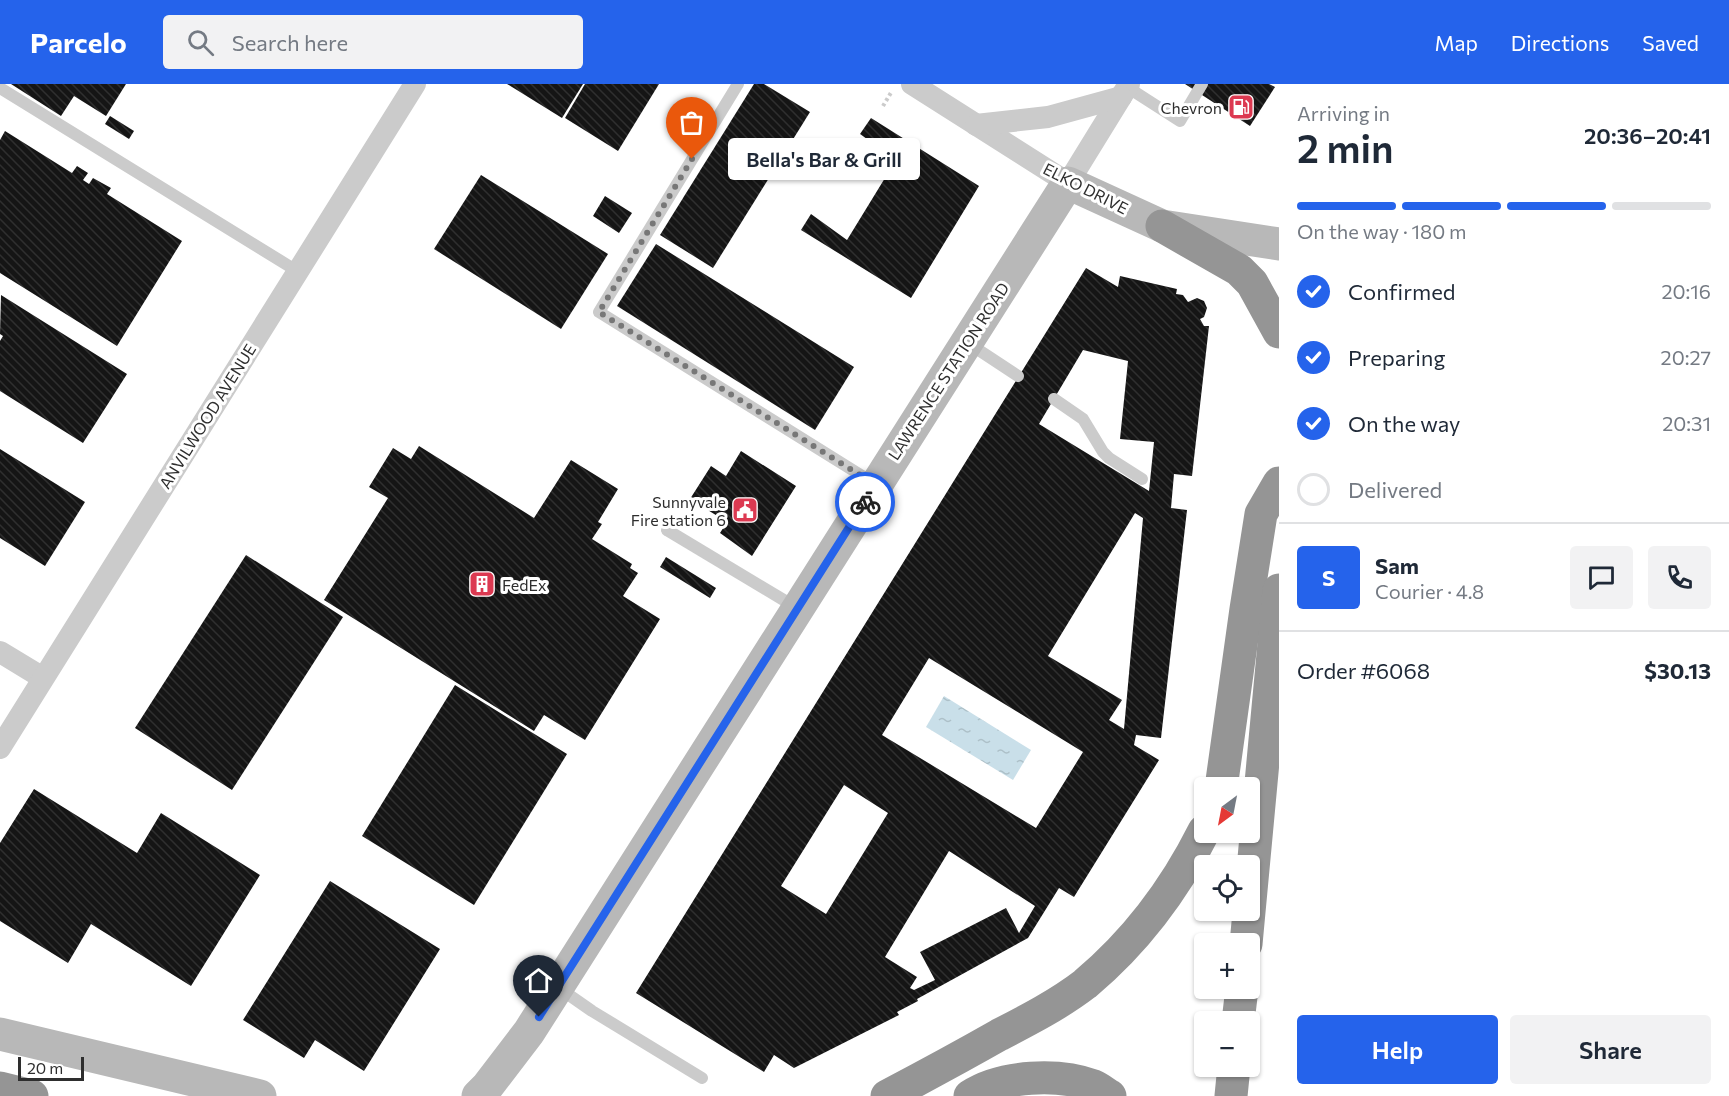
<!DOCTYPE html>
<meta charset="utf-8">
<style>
body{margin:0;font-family:Commissioner,sans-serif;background:#f2f2f3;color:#1f2937;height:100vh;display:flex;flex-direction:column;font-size:22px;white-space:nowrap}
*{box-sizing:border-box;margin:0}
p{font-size:20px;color:#747a83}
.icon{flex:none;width:33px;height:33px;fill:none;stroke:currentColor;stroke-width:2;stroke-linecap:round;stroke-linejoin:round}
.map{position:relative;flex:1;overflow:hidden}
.details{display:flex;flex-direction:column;background:#fff;width:450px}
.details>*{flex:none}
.needle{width:39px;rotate:212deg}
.buttons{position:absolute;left:1194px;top:693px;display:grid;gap:12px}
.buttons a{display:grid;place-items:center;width:66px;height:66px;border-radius:6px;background:#fff;box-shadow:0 2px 4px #0004;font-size:30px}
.scale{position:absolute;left:18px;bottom:15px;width:66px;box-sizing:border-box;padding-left:6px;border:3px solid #2e2e2e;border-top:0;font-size:16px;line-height:21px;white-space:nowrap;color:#2e2e2e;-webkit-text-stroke:4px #fff;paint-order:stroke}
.pin{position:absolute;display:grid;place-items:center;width:51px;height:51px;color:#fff;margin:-62px -26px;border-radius:50% 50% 50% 0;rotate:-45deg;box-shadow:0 0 6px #0007}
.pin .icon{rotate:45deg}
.courier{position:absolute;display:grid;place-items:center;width:60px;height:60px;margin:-30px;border:4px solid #2563eb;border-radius:50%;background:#fff;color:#222;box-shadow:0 2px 8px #0007}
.bubble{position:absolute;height:42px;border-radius:6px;background:#fff;box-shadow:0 2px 4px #0004;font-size:20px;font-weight:600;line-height:42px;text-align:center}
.head em{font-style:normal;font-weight:600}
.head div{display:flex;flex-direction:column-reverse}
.head{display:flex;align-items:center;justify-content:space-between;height:102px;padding:0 18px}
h1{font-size:39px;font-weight:600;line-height:45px}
.bar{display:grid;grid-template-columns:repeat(4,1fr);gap:9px 6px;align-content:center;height:72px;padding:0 18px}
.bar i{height:8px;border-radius:4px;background:#e0e1e3}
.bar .selected{background:#2563eb}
.bar p{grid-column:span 4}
.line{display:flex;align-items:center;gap:15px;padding:0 18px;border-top:2px solid #e0e1e3}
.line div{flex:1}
.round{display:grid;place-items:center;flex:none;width:63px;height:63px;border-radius:6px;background:#f2f2f3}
ol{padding:0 18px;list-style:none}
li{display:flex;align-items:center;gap:18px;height:66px}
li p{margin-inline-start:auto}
li .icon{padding:6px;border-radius:50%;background:#2563eb;color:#fff;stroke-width:4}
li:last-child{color:#747a83}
li i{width:33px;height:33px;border:3px solid #e0e1e3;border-radius:50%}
.primary-button{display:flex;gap:12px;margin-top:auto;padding:12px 18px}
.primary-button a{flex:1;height:69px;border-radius:6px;background:#2563eb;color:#fff;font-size:24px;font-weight:600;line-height:69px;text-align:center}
.primary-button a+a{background:#f2f2f3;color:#1f2937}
header{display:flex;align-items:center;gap:36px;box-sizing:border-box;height:84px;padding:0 30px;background:#2563eb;color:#fff}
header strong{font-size:28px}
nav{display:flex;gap:33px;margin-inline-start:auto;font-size:21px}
.search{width:420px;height:54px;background:#f2f2f3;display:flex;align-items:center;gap:15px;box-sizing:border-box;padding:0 21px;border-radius:6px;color:#747a83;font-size:22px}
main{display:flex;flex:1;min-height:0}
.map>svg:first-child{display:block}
.water{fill:url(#water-ripples)}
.building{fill:url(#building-back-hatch);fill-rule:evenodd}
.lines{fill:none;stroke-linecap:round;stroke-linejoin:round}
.path{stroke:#cbcbcb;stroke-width:4;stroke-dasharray:3 3;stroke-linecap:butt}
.lane{stroke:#cbcbcb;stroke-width:12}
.street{stroke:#cbcbcb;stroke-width:22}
.secondary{stroke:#b8b8b8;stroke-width:33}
.highway{stroke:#959595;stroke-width:33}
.done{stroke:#777;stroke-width:6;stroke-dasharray:0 10.8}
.route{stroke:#2563eb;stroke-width:8}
.labels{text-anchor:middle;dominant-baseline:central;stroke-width:6;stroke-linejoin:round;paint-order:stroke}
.poi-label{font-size:16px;fill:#2e2e2e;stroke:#fff;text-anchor:end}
.street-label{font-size:16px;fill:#2e2e2e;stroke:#fff}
</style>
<header>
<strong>Parcelo</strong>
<div class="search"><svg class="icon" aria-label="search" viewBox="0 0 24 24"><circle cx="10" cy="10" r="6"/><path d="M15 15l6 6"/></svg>Search here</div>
<nav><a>Map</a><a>Directions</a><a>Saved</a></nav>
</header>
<main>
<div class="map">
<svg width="1279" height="1012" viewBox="0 0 1279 1012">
<defs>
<pattern id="water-ripples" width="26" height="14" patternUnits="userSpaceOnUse" patternTransform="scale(1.5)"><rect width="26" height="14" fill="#c9dfe9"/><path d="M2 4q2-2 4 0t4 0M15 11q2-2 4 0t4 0" fill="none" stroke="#adc0c8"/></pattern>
<pattern id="building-back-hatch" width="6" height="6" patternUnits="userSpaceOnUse" patternTransform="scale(1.5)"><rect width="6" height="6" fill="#151515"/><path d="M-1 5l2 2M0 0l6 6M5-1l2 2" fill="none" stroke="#2f2f2f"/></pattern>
</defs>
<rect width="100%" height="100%" fill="#fff"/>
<polygon class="water" points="944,612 1031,666 1013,696 926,643"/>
<g class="building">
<polygon points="11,0 126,0 106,32 74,12 61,32"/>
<polygon points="507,0 583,0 562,34"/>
<polygon points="585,0 659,0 618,67 565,34"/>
<polygon points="754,0 764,0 810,28 713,184 660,151"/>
<polygon points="1185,0 1269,0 1275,3 1250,42"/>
<polygon points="110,32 134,47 129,55 105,40"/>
<polygon points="871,34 979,102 911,214 801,146 811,130 847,156 896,76 860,50"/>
<polygon points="5,47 72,89 77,82 88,89 83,96 89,100 93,94 111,104 107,110 182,157 117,262 0,189 0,56"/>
<polygon points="481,91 608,170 561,245 434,165"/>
<polygon points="605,112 632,129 619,149 593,132"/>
<polygon points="656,160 854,283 815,346 617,222"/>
<path d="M1086,184L1118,203L1120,192L1177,205L1176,210L1183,211L1188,218L1197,214L1204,217L1207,224L1204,233L1200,235L1204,242H1209L1192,392L1174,390L1171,424L1187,426L1161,654L1136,651L1134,661L1159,676L1074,813L1059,804L1028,854L917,915L918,917L897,928L899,931L794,984L774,971L764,988L636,909ZM1083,266L1128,277L1120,355L1154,358L1149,407L1039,340ZM1135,429L1143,434L1124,645L1109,636L1122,616L1048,572ZM929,574L1083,668L1036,744L882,651ZM844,701L888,729L826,830L781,802ZM949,767L1035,822L1019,849L1006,824L920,868L935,896L914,906L910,904L917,893L885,873Z"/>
<polygon points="1,211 127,290 83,359 0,307 0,257 3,252 0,250"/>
<polygon points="419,362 534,434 571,376 618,405 598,438 602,440 592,455 632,480 630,484 638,489 623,512 660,535 585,656 544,631 534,647 324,516 388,414 369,403 393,364 411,375"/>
<polygon points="0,365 85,418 45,482 0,454"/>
<polygon points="741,367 796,402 752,472 720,449 727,438 690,415 711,382 726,392"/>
<polygon points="246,471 343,533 232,706 135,644"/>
<polygon points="666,473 716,504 710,514 660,483"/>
<polygon points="455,601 567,670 474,821 362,752"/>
<polygon points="34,705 137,769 161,729 260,791 191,902 91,840 68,879 0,837 0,759"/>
<polygon points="330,797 440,865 364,987 315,956 304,974 243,936"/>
</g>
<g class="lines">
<polyline class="path" points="883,22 892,7"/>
<g class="lane">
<polyline points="738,0 599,228 875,400"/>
<polyline points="1127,3 1180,37 1202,0"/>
<polyline points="0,4 297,187"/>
<polyline points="968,259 1018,292"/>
<polyline points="1054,315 1083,335 1103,368 1109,374 1142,395"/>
<polyline points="667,446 797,524"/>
<polyline points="559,904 592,927 702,994"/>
</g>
<g class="street">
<polyline points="912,0 1068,99 1129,0"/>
<polyline points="976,41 1048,33 1121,13"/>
<polyline points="0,568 43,594"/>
<polyline points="0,664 415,0"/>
</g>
<g class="secondary">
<polyline points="0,950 260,1012"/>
<polyline points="478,1012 487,1003 529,948 1068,99 1162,142 1279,160"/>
</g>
<g class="highway">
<polyline points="1162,142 1239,186 1252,199 1279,248"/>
<polyline points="1221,704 1246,525 1261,430 1279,399"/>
<polyline points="1246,860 1279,506"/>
<polyline points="1238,938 1242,904"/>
<polyline points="0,1004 32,1012"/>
<path d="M887,1012C925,992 962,972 999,951C1028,936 1059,920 1085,900C1135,858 1175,805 1204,747"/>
<path d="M970,1012C1002,991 1059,989 1094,1002C1099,1004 1105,1009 1110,1012"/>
<polyline points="1231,1012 1234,982"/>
</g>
</g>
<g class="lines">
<polyline class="done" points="692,75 599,228 876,401 865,418"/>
<polyline class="route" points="539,933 865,418"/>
</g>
<defs>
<g id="fuel-square" transform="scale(1.35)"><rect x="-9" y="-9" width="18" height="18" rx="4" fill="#dc3951" stroke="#fff"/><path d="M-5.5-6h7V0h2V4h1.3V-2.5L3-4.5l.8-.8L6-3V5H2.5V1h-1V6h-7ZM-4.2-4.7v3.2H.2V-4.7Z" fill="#fff"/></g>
<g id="civic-square" transform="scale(1.35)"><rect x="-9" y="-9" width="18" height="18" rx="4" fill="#dc3951" stroke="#fff"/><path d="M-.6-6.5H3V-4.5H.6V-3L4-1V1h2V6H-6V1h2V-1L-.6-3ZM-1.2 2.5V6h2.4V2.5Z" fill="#fff"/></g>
<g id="building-square" transform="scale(1.35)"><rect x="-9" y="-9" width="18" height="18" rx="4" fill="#dc3951" stroke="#fff"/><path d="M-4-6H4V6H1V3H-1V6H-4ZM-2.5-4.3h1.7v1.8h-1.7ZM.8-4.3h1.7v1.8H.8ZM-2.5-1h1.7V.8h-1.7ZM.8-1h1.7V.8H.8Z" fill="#fff"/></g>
</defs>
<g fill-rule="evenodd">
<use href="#fuel-square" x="1241" y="23"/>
<use href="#civic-square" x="745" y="426"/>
<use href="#building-square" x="482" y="500"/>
</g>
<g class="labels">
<g class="poi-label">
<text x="1222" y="23">Chevron</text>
<text x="726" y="417">Sunnyvale<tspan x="726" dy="18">Fire station 6</tspan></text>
<text x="502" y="500" text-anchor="start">FedEx</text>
</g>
<g class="street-label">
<text transform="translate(1086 104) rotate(27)">ELKO DRIVE</text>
<text transform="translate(948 287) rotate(-57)">LAWRENCE STATION ROAD</text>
<text transform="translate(207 332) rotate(-58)">ANVILWOOD AVENUE</text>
</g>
</g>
</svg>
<div class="buttons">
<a><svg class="needle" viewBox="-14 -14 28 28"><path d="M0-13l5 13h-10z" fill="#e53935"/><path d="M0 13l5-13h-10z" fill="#747a83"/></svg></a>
<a><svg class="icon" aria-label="locate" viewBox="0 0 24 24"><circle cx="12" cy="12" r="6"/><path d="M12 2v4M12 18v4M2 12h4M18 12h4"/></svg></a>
<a>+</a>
<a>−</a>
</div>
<div class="scale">20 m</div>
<div class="pin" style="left:692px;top:75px;background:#ea580c"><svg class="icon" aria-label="bag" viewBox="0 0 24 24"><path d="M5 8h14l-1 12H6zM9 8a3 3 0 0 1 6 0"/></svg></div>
<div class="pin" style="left:539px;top:933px;background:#1f2937"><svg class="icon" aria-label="home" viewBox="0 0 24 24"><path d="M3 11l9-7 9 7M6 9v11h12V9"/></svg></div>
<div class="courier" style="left:865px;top:418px"><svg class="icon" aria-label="bike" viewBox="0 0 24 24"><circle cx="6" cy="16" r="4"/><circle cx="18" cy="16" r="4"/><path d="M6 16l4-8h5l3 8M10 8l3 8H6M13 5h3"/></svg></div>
<div class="bubble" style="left:728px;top:54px;width:192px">Bella's Bar &amp; Grill</div>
</div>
<section class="details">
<div class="head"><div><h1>2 min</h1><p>Arriving in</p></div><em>20:36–20:41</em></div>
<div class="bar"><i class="selected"></i><i class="selected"></i><i class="selected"></i><i></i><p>On the way · 180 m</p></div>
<ol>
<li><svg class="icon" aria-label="check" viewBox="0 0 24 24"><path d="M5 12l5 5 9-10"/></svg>Confirmed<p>20:16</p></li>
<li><svg class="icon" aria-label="check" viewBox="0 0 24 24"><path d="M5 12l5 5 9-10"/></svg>Preparing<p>20:27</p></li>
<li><svg class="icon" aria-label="check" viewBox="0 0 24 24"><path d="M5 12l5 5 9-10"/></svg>On the way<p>20:31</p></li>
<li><i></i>Delivered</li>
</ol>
<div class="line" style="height:108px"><b class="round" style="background:#2563eb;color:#fff">S</b><div><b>Sam</b><p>Courier · 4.8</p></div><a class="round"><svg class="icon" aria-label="chat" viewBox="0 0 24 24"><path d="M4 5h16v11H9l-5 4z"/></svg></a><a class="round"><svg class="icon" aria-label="phone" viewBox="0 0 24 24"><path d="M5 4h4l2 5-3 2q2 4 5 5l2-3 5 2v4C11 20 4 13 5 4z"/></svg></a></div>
<div class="line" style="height:78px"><div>Order #6068</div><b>$30.13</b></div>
<div class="primary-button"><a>Help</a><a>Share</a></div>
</section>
</main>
